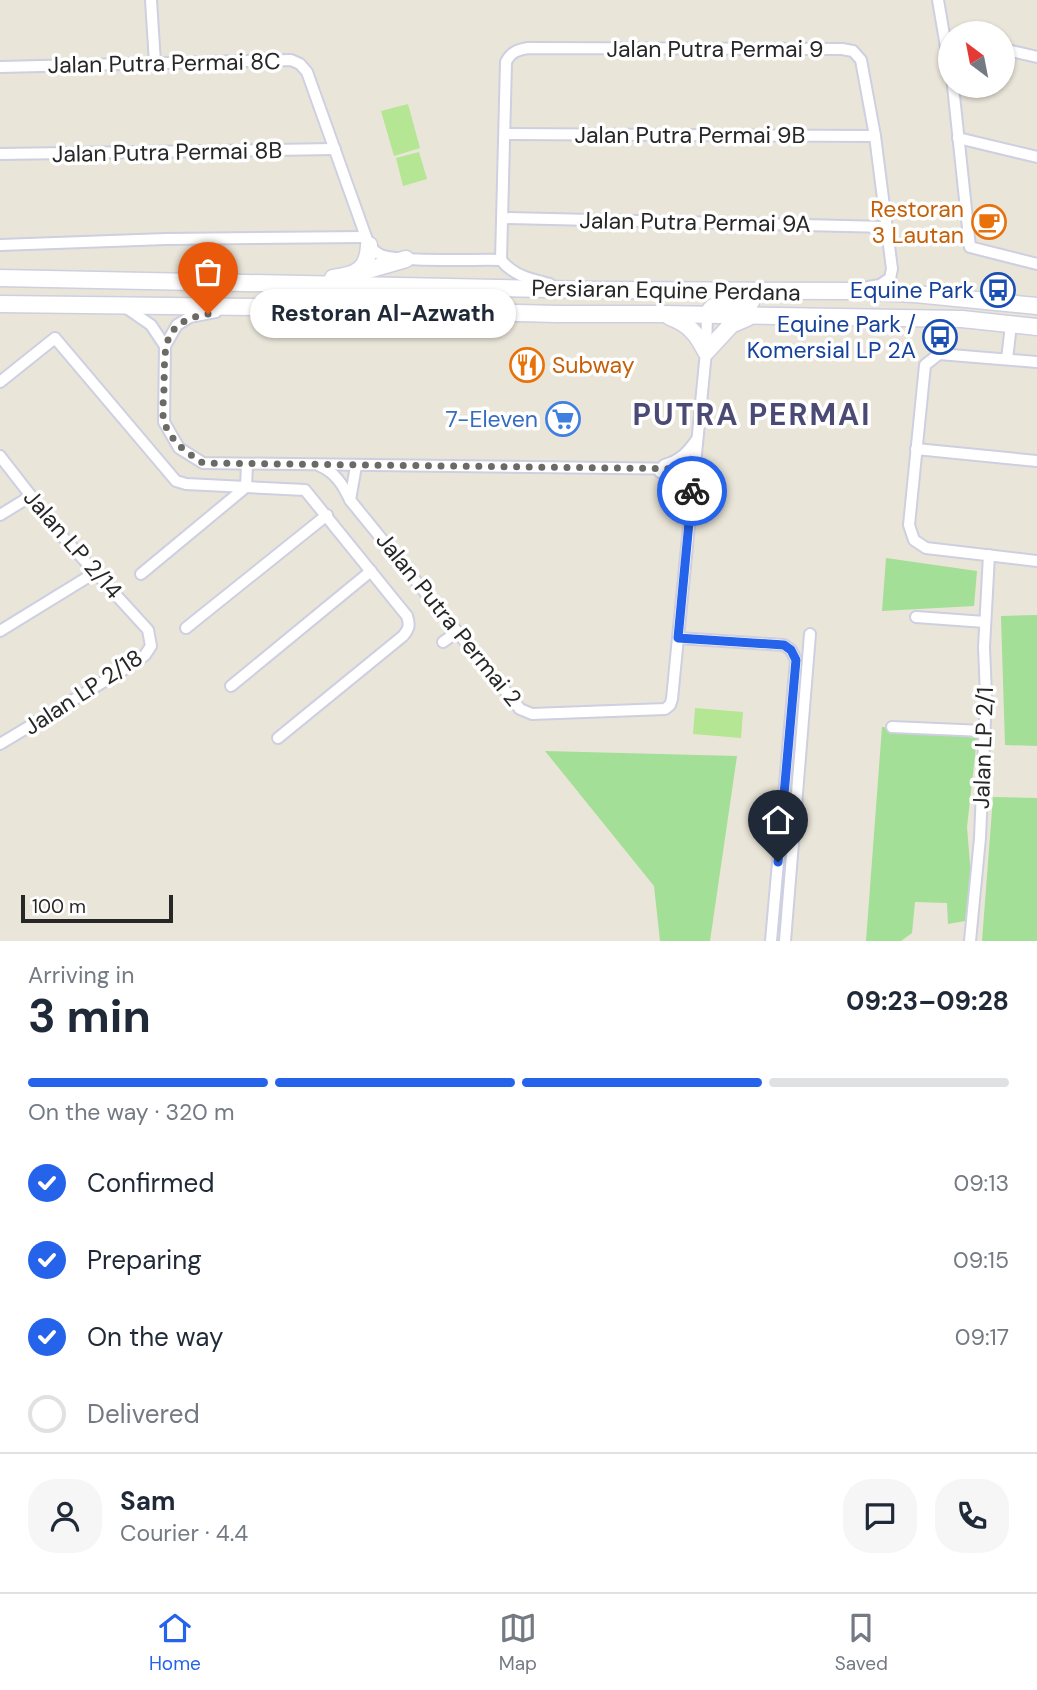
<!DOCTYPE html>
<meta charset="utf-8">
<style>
body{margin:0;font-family:"DM Sans",sans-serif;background:#f6f6f7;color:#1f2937;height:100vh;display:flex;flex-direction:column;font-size:26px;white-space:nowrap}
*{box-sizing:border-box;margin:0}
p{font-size:23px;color:#747a83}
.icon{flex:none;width:38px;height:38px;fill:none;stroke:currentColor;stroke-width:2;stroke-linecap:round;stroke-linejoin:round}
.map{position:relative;height:941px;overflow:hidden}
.details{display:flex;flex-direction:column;background:#fff;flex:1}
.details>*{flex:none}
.needle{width:46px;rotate:328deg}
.fabs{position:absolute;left:938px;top:21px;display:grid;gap:14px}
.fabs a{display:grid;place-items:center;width:77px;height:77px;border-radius:50%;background:#fff;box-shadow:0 2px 5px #0004;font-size:35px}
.scale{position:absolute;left:21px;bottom:18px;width:152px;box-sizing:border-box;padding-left:7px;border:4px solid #272727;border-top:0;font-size:19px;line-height:24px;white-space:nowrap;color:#272727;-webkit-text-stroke:5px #fff;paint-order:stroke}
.pin{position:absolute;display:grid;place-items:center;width:60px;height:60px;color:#fff;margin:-72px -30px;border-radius:50% 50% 50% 0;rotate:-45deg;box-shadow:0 0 7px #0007}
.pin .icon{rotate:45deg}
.courier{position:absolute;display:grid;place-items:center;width:70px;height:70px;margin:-35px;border:5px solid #2563eb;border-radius:50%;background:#fff;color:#222;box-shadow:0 2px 9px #0007}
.bubble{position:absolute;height:49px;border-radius:24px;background:#fff;box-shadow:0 2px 5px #0004;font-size:23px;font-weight:700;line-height:49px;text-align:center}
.summary em{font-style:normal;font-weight:700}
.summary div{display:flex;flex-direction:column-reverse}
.summary{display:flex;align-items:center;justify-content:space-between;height:119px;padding:0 28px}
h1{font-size:46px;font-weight:700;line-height:52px}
.bar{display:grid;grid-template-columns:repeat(4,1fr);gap:10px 7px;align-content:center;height:84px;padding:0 28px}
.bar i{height:9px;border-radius:5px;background:#e0e1e3}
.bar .selected{background:#2563eb}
.bar p{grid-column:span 4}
.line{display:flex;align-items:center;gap:18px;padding:0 28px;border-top:2px solid #e0e1e3}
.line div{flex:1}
.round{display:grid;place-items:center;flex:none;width:74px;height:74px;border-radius:28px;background:#f6f6f7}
ol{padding:0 28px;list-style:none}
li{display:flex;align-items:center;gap:21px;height:77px}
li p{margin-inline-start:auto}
li .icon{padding:7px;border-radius:50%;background:#2563eb;color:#fff;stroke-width:4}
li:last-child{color:#747a83}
li i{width:38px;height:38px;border:4px solid #e0e1e3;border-radius:50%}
.tab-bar{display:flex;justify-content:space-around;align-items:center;height:98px;border-top:2px solid #e0e1e3;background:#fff;font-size:19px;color:#747a83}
.tab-bar a{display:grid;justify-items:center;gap:4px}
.tab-bar .selected{color:#2563eb}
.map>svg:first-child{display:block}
.green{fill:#a3df97}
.pitch{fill:#b4e693}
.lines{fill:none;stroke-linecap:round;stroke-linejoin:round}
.street-casing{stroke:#cecfe0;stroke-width:14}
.secondary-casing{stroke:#cecfe0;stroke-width:19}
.street{stroke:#fff;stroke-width:10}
.secondary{stroke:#fff;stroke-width:16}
.done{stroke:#6b6a65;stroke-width:7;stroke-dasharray:0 12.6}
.route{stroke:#2563eb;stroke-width:9}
.labels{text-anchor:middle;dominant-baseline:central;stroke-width:7;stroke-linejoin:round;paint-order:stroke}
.street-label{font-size:23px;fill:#272727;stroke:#fff}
.food-label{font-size:23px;fill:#c56008;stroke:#fff;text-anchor:end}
.transit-label{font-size:23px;fill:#164399;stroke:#fff;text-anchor:end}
.shop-label{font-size:23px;fill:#366cbe;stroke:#fff;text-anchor:end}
.district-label{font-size:30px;font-weight:bold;letter-spacing:2px;fill:#4a4a75;stroke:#fff}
</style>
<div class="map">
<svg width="1037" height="941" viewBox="0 0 1037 941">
<rect width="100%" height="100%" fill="#eae5d9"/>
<g class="green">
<polygon points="886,558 977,571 974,606 882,611"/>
<polygon points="1037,615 1037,746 1005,745 1001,616"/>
<polygon points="882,727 977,738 967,827 971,876 965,921 948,924 947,903 915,902 912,933 901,941 866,941"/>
<polygon points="545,751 737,756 710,941 660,941 654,886"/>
<polygon points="993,797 1037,798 1037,941 982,941"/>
</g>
<g class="pitch">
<polygon points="408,104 420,148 394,156 381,111"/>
<polygon points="419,152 427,179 403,186 396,158"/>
<polygon points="695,708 743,712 741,738 693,734"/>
</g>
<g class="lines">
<g class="street-casing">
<g id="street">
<polyline points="151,0 155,63"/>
<polyline points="938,0 950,70"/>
<polyline points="1003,49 1037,57"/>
<path d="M0,67L291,60L300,64L307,72L366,237C369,244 372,251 379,254C395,263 478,259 501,260"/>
<polyline points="953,86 970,247 1037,264"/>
<polyline points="505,134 875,136"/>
<polyline points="958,138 1037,157"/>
<polyline points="0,154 335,149"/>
<polyline points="503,218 887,227"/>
<polyline points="0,245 166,239 366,237"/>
<path d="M501,260L506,62C511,52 517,50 528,48L842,49L853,51L861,60L875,136L892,269L890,278L880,285L868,287"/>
<path d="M501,260C514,276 530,279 550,284"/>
<polyline points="125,307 151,325 165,346"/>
<polyline points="216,312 190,317 177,325 165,346 164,422 179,448 203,463 694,469"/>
<polyline points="1007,359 1011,325"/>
<polyline points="1037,362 939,354 925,365 909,525 914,540 926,548 1037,561"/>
<path d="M0,382L55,338L176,481L186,484L305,490L407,616C410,625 409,629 403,636L278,738"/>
<polyline points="916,449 1037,461"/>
<polyline points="0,456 63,537 148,630 151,646 145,655 133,664 0,744"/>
<path d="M664,465C680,461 688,452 697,439"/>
<path d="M320,466C335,472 343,485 350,500L520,709L532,714L665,709L670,705L672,699L706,352L707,315"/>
<path d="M660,472C678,478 683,488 690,504"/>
<polyline points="350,500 356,466"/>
<polyline points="0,515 31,496"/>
<polyline points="141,574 246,487 247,464"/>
<polyline points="916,617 985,622"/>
<polyline points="186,628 327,515"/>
<polyline points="0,631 96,572"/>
<polyline points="678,638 784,645 791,650 796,660 771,941"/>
<polyline points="443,642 457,632"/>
<polyline points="231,686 371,571"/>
<polyline points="892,727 984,731"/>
<polyline points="785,941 810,634"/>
<polyline points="970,941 980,838 986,696 984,647 989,555"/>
</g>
</g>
<g class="secondary-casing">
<g id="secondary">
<polyline points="354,274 406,259"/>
<polyline points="0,278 599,290 851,291 915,294 1037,306"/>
<path d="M333,278C356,275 368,270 369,245"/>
<polyline points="0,304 253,307 557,314 662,314 962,319 1037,327"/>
<path d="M707,315C716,297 734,302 751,302"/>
<path d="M670,317C689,324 697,334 706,352L731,325L747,318"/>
</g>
</g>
<use href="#street" class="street"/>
<use href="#secondary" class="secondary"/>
</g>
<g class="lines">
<path class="done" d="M208,314C161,322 165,346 164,387C164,398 161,415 165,425C175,445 185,451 203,463L694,469L692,491"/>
<polyline class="route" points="692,491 678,638 784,645 791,650 796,660 778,862"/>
</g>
<defs>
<g id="cafe-ring" transform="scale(1.75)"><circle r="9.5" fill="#fff" stroke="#e8710a" stroke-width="1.5"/><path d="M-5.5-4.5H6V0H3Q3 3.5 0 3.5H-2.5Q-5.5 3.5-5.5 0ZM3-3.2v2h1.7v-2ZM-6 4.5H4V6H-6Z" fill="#e8710a"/></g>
<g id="bus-ring" transform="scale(1.75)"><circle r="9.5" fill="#fff" stroke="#1a4fb4" stroke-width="1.5"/><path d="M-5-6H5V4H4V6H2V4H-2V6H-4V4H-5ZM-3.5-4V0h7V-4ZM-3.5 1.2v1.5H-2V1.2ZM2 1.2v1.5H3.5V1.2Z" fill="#1a4fb4"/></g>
<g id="restaurant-ring" transform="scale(1.75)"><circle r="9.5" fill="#fff" stroke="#e8710a" stroke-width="1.5"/><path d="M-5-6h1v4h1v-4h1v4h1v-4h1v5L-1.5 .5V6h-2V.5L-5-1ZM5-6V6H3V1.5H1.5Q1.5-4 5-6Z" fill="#e8710a"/></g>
<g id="supermarket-ring" transform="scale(1.75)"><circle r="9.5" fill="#fff" stroke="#3f7fe0" stroke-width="1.5"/><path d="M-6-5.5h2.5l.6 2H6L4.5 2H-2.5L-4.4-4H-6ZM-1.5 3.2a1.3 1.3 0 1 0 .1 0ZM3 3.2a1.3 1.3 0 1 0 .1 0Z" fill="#3f7fe0"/></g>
</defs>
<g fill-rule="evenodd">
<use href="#cafe-ring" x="989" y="222"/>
<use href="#bus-ring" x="998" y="290"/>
<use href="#bus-ring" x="940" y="337"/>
<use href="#restaurant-ring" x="527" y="365"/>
<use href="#supermarket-ring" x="563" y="419"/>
</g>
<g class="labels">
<g class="street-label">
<text x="715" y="49">Jalan Putra Permai 9</text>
<text transform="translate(164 63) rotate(-1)">Jalan Putra Permai 8C</text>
<text x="690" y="135">Jalan Putra Permai 9B</text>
<text transform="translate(167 152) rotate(-1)">Jalan Putra Permai 8B</text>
<text transform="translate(695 222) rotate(1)">Jalan Putra Permai 9A</text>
<text transform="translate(666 290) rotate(1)">Persiaran Equine Perdana</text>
<text transform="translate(73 544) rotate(49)">Jalan LP 2/14</text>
<text transform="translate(449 619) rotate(51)">Jalan Putra Permai 2</text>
<text transform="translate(83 692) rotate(-33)">Jalan LP 2/18</text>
<text transform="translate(983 748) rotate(-88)">Jalan LP 2/1</text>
</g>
<g class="food-label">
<text x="964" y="209">Restoran<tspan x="964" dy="26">3 Lautan</tspan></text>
<text x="552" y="365" text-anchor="start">Subway</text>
</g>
<g class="transit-label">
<text x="974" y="290">Equine Park</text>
<text x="916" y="324">Equine Park /<tspan x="916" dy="26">Komersial LP 2A</tspan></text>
</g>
<g class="shop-label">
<text x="538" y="419">7-Eleven</text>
</g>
<g class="district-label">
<text x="752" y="414">PUTRA PERMAI</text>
</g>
</g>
</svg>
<div class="fabs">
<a><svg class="needle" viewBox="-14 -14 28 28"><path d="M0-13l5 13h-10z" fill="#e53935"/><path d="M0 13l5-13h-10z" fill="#747a83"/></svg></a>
</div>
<div class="scale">100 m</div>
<div class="pin" style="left:208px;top:314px;background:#ea580c"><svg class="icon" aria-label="bag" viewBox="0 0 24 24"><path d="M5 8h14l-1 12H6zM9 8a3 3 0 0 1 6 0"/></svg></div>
<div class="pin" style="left:778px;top:862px;background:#1f2937"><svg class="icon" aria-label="home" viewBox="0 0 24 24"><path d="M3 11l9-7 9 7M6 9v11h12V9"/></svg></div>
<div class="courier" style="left:692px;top:491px"><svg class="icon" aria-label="bike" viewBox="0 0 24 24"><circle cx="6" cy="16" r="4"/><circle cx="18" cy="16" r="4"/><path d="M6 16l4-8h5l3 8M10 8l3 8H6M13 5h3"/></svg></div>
<div class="bubble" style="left:250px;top:289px;width:266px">Restoran Al-Azwath</div>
</div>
<section class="details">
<div class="summary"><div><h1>3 min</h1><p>Arriving in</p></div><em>09:23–09:28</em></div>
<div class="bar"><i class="selected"></i><i class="selected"></i><i class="selected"></i><i></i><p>On the way · 320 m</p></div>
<ol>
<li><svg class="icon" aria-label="check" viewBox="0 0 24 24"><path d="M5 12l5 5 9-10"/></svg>Confirmed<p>09:13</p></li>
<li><svg class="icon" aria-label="check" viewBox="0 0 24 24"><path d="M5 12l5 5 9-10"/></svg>Preparing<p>09:15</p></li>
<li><svg class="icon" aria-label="check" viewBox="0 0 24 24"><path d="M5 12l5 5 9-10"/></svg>On the way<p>09:17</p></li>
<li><i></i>Delivered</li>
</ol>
<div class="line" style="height:126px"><a class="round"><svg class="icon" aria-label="person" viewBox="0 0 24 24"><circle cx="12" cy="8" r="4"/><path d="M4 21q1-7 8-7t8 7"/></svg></a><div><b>Sam</b><p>Courier · 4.4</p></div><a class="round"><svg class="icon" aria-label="chat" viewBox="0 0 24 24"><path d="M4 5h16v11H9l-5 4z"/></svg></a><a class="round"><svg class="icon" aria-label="phone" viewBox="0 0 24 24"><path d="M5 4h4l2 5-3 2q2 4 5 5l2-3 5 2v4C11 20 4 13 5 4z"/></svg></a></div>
</section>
<nav class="tab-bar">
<a class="selected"><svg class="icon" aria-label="home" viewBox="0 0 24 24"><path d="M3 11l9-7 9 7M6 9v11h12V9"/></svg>Home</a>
<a><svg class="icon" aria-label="map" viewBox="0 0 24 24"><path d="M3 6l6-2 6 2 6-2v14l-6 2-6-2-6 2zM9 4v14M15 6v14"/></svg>Map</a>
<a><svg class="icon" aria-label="saved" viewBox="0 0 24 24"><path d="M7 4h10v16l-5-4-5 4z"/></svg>Saved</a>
</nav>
